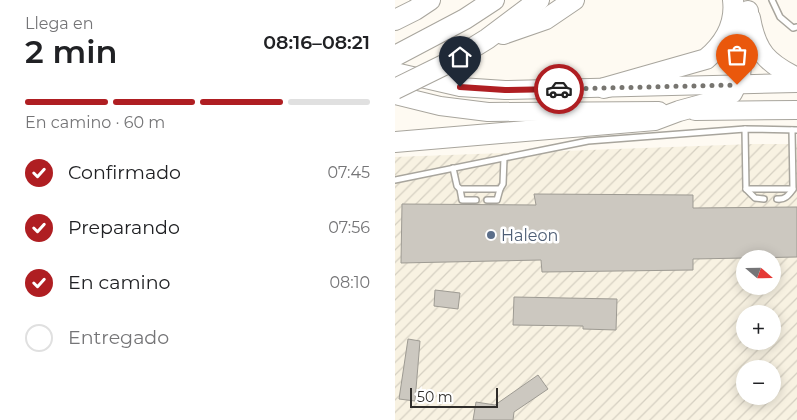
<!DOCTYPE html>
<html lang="es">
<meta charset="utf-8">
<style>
body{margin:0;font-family:Montserrat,sans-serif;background:#f2f2f2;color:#202124;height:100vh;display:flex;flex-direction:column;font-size:19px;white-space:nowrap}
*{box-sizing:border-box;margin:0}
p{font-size:16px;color:#757577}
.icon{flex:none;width:28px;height:28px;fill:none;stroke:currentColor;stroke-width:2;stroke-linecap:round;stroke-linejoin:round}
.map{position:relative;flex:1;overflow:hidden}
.panel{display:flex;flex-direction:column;background:#fff;width:395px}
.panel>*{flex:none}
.needle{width:32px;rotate:110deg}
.fabs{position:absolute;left:341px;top:250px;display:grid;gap:10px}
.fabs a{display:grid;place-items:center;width:45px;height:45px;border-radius:50%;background:#fff;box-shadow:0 2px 12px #0003;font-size:25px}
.scale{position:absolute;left:15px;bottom:12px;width:88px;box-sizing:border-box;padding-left:5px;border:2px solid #2f2d2a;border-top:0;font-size:14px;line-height:18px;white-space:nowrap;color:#2f2d2a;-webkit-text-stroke:4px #fff;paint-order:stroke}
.pin{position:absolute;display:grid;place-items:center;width:42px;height:42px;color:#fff;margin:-51px -21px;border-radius:50% 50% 50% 0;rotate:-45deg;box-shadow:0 0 5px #0007}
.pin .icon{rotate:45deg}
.courier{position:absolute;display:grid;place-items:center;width:50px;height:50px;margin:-25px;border:4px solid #af1e22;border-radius:50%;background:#fff;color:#222;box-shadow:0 1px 6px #0007}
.overview em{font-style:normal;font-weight:600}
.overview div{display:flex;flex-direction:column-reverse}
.overview{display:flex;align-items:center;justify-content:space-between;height:85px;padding:0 25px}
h1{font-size:32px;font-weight:600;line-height:38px}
.bar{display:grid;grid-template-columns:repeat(4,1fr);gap:8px 5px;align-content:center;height:60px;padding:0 25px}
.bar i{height:6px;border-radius:4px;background:#e0e0e0}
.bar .current{background:#af1e22}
.bar p{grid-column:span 4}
ol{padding:0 25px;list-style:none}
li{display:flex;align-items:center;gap:15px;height:55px}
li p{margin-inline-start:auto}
li .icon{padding:5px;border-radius:50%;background:#af1e22;color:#fff;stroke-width:4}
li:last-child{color:#757577}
li i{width:28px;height:28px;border:2px solid #e0e0e0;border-radius:50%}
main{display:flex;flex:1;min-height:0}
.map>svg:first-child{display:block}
.industrial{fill:url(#industrial-furrows);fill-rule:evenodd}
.building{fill:#ccc8c0;stroke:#9e9b93}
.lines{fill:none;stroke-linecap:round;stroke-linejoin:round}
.service-casing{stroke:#a8a59d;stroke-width:8}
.trunk-casing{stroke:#a8a59d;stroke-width:20}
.motorway-casing{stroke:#a8a59d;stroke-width:22}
.service{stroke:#fff;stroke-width:5}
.trunk{stroke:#fff;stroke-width:18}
.motorway{stroke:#fff;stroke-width:20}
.motorway-bridge-casing{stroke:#a8a59d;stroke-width:22;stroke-linecap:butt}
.motorway-bridge{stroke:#fff;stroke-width:20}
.done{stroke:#777570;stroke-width:5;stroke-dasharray:0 9}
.route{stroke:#af1e22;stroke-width:6}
.service-dot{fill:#5c6f8a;stroke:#fff;stroke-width:2}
.labels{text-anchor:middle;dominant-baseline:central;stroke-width:5;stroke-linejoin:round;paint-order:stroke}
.service-label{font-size:16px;fill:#4e5e75;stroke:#fff;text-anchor:start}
</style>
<main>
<section class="panel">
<div class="overview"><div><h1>2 min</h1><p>Llega en</p></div><em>08:16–08:21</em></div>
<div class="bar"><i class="current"></i><i class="current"></i><i class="current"></i><i></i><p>En camino · 60 m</p></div>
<ol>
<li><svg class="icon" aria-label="check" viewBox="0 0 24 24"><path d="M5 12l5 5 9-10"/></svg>Confirmado<p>07:45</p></li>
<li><svg class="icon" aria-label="check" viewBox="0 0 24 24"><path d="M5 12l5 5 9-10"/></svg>Preparando<p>07:56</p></li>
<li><svg class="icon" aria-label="check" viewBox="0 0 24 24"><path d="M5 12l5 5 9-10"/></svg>En camino<p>08:10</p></li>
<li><i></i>Entregado</li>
</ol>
</section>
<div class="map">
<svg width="402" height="420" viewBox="0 0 402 420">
<defs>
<pattern id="industrial-furrows" width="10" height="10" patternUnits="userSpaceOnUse" patternTransform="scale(1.25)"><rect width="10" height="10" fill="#f8f2e2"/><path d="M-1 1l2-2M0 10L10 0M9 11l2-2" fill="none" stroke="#d5d0c2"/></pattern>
</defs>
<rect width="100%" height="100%" fill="#fefaf2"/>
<path class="industrial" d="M358,144H402V420H0V157ZM350,259H378V286H350ZM350,314H378V341H350ZM350,369H378V396H350Z"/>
<g class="building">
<polygon points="139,194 298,195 298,208 402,207 402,257 298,259 298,270 147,272 146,260 6,263 7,204 141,205"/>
<polygon points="40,290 65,293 63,309 39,306"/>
<polygon points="119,297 222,299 221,330 188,329 188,326 118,325"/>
<polygon points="13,339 25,341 20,401 4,399"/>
<polygon points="143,375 153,389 119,412 118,420 78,420 81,402 100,405"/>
</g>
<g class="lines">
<g class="service-casing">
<g id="service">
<polyline points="377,0 385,17 398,28 402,27"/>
<polyline points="350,129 351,189 360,198 369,199"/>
<polyline points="58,168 62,186 65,189 105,189 108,184 109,158"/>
<polyline points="0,180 193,141 350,129 402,130"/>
<polyline points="65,189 67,200 81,200"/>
<polyline points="351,189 398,189"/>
<path d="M382,199C390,200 394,195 398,189L397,130"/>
<polyline points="92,200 102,200 105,189"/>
</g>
</g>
<g class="trunk-casing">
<g id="trunk">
<polyline points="0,72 65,87 110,90 402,83"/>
<polyline points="0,95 45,106 93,112 264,111"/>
<polyline points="300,111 402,110"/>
</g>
</g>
<g class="motorway-casing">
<g id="motorway">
<path d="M355,18C361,52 372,63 402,78"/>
<polyline points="0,20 20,10 35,0"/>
<polyline points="108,34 151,19 179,0"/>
<polyline points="0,56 70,19 99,0"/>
<polyline points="53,63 92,39 144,0"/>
<path d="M209,88L311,59C329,44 341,24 338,0"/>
<polyline points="0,142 260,120 284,111 328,99 337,93 345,77 348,40 353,11"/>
</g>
</g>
<use href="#service" class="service"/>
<use href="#trunk" class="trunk"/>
<use href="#motorway" class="motorway"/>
<g class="motorway-bridge-casing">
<polyline id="motorway-bridge" points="0,89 53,63"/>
</g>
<use href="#motorway-bridge" class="motorway-bridge"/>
</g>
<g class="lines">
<polyline class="done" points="164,89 342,85"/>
<polyline class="route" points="65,87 110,90 164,89"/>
</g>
<circle class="service-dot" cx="96" cy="235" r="5"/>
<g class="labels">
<g class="service-label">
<text x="106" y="235">Haleon</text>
</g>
</g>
</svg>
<div class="fabs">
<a><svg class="needle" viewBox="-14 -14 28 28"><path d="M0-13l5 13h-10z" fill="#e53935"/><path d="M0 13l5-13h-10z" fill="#757577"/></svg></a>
<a>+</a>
<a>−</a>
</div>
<div class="scale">50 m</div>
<div class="pin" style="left:342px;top:85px;background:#ea580c"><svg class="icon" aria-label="bag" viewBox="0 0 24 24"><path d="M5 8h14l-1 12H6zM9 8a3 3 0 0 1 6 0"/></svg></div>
<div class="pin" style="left:65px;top:87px;background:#1f2937"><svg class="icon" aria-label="home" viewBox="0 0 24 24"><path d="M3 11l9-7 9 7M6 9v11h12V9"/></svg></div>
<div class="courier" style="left:164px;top:89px"><svg class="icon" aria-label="car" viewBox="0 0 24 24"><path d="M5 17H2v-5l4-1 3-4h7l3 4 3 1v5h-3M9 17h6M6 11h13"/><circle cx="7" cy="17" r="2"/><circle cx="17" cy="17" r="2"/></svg></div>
</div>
</main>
